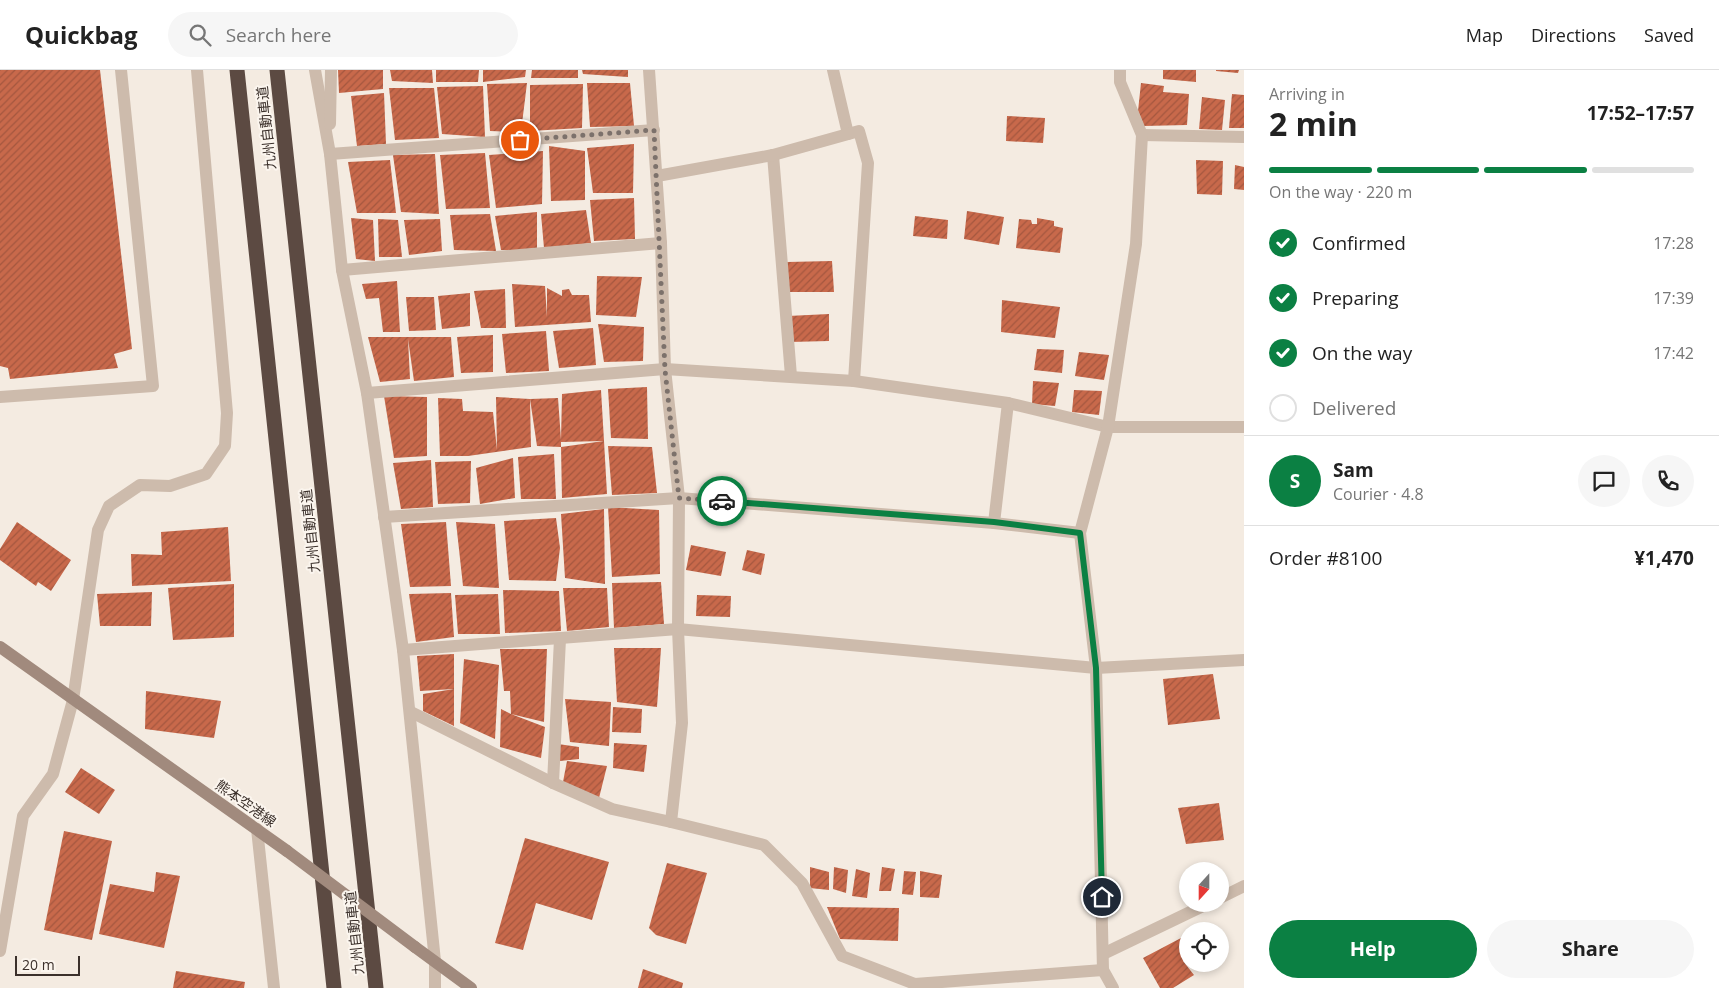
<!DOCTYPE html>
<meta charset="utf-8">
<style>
body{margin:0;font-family:"Open Sans","Noto Sans JP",sans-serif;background:#f6f6f6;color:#222;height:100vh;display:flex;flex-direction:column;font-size:19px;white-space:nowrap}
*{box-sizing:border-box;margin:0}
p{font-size:16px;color:#767676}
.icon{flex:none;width:28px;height:28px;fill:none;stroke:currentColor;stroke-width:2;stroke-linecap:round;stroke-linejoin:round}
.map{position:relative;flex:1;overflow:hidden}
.sheet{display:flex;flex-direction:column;background:#fff;width:475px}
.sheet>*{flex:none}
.needle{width:32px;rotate:201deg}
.buttons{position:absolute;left:1179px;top:792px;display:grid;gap:10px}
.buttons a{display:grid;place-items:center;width:50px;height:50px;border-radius:50%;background:#fff;box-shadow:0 2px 8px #0003;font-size:25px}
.scale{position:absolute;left:15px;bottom:12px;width:65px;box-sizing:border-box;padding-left:5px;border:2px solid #3b302b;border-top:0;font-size:14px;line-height:18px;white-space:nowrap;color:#3b302b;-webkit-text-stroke:4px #fbf5ee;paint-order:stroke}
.pin{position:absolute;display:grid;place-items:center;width:42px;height:42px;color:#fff;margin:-21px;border:2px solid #fff;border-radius:50%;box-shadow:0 1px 5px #0007}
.courier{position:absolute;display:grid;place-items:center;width:50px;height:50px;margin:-25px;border:4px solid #0b8043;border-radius:50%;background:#fff;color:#222;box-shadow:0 1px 6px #0007}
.headline em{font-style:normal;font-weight:700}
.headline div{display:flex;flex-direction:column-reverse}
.headline{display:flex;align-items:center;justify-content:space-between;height:85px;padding:0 25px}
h1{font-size:32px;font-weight:700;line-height:38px}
.bar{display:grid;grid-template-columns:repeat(4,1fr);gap:8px 5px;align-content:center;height:60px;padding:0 25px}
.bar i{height:6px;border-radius:4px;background:#e0e0e0}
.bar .active{background:#0b8043}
.bar p{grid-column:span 4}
.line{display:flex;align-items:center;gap:12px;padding:0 25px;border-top:1px solid #e0e0e0}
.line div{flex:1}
.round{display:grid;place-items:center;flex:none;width:52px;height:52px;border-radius:26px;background:#f6f6f6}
ol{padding:0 25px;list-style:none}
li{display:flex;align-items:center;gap:15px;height:55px}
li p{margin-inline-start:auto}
li .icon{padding:5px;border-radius:50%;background:#0b8043;color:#fff;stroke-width:4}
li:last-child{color:#767676}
li i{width:28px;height:28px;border:2px solid #e0e0e0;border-radius:50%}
.primary-button{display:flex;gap:10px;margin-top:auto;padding:10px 25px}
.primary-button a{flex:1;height:58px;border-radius:30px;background:#0b8043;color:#fff;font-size:20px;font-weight:700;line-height:58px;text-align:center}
.primary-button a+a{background:#f6f6f6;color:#222}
header{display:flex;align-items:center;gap:30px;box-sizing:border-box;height:70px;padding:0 25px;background:#fff;border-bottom:1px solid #e0e0e0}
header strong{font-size:24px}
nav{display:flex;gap:28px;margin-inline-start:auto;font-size:18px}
.search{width:350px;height:45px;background:#f6f6f6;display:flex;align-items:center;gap:12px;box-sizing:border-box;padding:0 18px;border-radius:28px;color:#767676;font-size:19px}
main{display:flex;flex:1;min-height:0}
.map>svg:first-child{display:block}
.building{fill:url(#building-hatch)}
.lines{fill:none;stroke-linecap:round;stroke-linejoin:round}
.street{stroke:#cdbbac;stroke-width:12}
.secondary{stroke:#a18a7d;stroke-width:12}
.highway{stroke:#5c4a42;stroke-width:15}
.secondary-bridge{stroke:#a18a7d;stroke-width:12}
.done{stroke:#7c716b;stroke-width:5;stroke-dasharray:0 9}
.route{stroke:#0b8043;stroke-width:6}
.labels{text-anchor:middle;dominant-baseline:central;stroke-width:4;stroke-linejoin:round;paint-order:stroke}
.street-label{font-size:14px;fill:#3b302b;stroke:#fbf5ee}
</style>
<header>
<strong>Quickbag</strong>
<div class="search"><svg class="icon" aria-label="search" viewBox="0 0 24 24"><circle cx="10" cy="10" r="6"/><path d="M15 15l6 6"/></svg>Search here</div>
<nav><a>Map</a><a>Directions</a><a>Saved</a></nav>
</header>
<main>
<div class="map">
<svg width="1244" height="918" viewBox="0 0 1244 918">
<defs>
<pattern id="building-hatch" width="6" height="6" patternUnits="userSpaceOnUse" patternTransform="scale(1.25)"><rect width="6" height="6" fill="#c8694b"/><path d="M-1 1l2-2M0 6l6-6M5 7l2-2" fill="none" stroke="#a4573f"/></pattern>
</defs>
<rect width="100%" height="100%" fill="#f4ebe1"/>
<g class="building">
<polygon points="0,0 100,0 132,279 114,284 118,298 10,309 8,298 0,296"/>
<polygon points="338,0 383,0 383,19 339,23"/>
<polygon points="390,0 432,0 433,13 392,11"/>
<polygon points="436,0 479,0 478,12 436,12"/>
<polygon points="483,0 526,0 525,7 483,12"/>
<polygon points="532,0 578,0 578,8 531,8"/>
<polygon points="582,0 628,0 628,7 583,4"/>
<polygon points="1163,0 1196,0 1196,12 1163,9"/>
<polygon points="1216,0 1239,0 1238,3 1216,1"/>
<polygon points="527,13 521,62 490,61 487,14"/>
<polygon points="587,13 630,13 634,56 590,57"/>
<polygon points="1141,13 1164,16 1163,22 1189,24 1187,55 1144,56 1138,41"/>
<polygon points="583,14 582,58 530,61 530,15"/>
<polygon points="483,16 485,67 442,64 437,17"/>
<polygon points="389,18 434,18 439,68 395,70"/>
<polygon points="384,23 386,74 357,76 351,26"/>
<polygon points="1232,24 1244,25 1244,58 1229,58"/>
<polygon points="1202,27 1225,30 1222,60 1199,59"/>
<polygon points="1007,46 1045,48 1043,73 1006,71"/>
<polygon points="634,74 633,123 593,123 587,78"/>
<polygon points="549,76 585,81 585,130 551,131"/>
<polygon points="543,81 542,134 496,138 489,85"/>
<polygon points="485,83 490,138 446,139 440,85"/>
<polygon points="435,84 439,144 401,142 393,85"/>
<polygon points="390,90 396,143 357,143 348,92"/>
<polygon points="1196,90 1223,91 1222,125 1197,124"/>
<polygon points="1235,95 1244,97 1244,120 1234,119"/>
<polygon points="634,128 635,169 594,171 590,130"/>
<polygon points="586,140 591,173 544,178 541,144"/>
<polygon points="967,141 1004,147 999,175 964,169"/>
<polygon points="537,142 537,180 501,180 495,146"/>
<polygon points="490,144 496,181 454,180 450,145"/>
<polygon points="915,146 948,150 947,169 913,166"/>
<polygon points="351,148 373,150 375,191 356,189"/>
<polygon points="1037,148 1054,151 1054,156 1063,158 1060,183 1016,178 1019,149 1031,150 1032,154 1037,154"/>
<polygon points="378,149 398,150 402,187 379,187"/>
<polygon points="440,149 442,181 409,185 404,150"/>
<polygon points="832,191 834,222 788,222 787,192"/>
<polygon points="597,206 642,207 636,247 596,245"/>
<polygon points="397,211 400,262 383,262 379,228 366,229 362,214"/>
<polygon points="512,214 545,216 547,247 547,218 562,226 562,220 569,219 572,225 589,225 591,252 515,257"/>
<polygon points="505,219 506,258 481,258 474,221"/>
<polygon points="470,223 470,256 442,259 438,226"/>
<polygon points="406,227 434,227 436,260 409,261"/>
<polygon points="1002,230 1060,237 1055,268 1001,262"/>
<polygon points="829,244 829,271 790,272 788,246"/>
<polygon points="598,254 644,257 643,291 604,292"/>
<polygon points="593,258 596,295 559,298 553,261"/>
<polygon points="546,261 549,301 506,303 502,264"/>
<polygon points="493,265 493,302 461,303 457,267"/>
<polygon points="368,267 451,267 454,307 414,311 408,269 410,309 380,312"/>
<polygon points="1037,279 1064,280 1062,303 1034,300"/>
<polygon points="1079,282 1109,285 1104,310 1075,306"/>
<polygon points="1033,311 1059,313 1055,336 1032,334"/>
<polygon points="647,317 648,369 611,368 608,319"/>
<polygon points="601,320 604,371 561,372 561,377 537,376 530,329 558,328 561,370 562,324"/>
<polygon points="1074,320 1102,321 1099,345 1072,342"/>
<polygon points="384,326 427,327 427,386 394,388"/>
<polygon points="496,327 530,329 531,377 468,386 440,386 438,328 462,329 463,341 493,342 497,380"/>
<polygon points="604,371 607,424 562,428 561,377"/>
<polygon points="608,376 652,377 657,423 612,425"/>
<polygon points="554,384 556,429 521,429 518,387"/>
<polygon points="513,388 515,428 480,434 476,398"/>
<polygon points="431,390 433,437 401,439 393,393"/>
<polygon points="471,391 470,433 438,434 435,392"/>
<polygon points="608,437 659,440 660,504 612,507"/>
<polygon points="604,439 605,514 565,508 561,444"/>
<polygon points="556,448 560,478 556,511 509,510 504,451"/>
<polygon points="17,452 71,490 51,521 38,512 36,516 0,490 0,479"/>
<polygon points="446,452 451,516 410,517 401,454"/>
<polygon points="456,452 495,454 499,518 463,516"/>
<polygon points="228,457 231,511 132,516 131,484 162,485 161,462"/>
<polygon points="691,475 726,482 721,506 686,500"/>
<polygon points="747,480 765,484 761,505 742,500"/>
<polygon points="661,512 664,554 614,558 612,513"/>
<polygon points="234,514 234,567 173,570 168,518"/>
<polygon points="563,518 607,518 609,557 567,561"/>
<polygon points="503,520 559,521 561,561 505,563"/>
<polygon points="152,522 151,556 100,556 97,524"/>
<polygon points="451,523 454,567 416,572 409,524"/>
<polygon points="498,524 500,564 458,564 455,525"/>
<polygon points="697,525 731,526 730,547 696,546"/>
<polygon points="614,578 661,578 657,637 617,632"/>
<polygon points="500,579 547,579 544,652 511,644 545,657 541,688 500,677 501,639 511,644 510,621 504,621"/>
<polygon points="454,584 454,619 420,621 417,586"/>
<polygon points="464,589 499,595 495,669 460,653"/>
<polygon points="1213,604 1220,649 1168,655 1163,609"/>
<polygon points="454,619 454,656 423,641 423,624"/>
<polygon points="146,621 221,631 214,668 145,659"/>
<polygon points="565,629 611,632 609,676 570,672"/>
<polygon points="613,637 642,639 641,663 612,662"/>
<polygon points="614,673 647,675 644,702 613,698"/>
<polygon points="558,674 579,677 579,689 560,691"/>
<polygon points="567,691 607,696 599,728 563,712"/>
<polygon points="81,698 115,720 99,744 65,722"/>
<polygon points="1219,733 1224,770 1186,774 1178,738"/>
<polygon points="64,761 112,771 92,870 44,860"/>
<polygon points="525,768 609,792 592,850 536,833 523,880 495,873"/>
<polygon points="667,793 707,803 686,874 656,865 649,858"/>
<polygon points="810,797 829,802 829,820 810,818"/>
<polygon points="834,797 848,800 846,823 833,819"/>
<polygon points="882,797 895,799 891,821 879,821"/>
<polygon points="856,799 870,803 867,828 852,826"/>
<polygon points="904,801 916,802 913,825 902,824"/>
<polygon points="920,801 942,805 939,828 920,827"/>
<polygon points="156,802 180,806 164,878 99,864 110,814 154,822"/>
<polygon points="827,837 899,838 898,871 840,869"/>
<polygon points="1181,868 1188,878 1188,889 1183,891 1194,905 1173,918 1160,918 1143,888"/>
<polygon points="643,899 683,913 682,918 638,918"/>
<polygon points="176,901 245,912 244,918 173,918"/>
</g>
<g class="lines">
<g class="street">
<polyline points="315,0 330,84 342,200 367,323 403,580 435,891 435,918"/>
<polyline points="649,0 661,173 665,299 679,428 678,559 682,653 671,752 764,775 802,813 842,886 915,914 1103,900"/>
<polyline points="833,0 848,64"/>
<polyline points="330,54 331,0"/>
<polyline points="1142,65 1244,67"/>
<polyline points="330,84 654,60"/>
<polyline points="773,85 791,306"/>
<polyline points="657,106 773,85 859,61 868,93 854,311"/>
<polyline points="342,200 661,173"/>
<polyline points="367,323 665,299 854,311 1008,333 1108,357 1244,357"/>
<polyline points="0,327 153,316 121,0"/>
<polyline points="384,447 679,428 994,453 1080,463"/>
<polyline points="994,453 1008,333"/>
<polyline points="403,580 678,559 1096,598 1244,590"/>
<polyline points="411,642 553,713 612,739 671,752"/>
<polyline points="553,713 560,569"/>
<polyline points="257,759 274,918"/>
<polyline points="1220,828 1244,816"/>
<polyline points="0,881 23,746 53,704 73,630 98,460 109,436 140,415 170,416 206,404 225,376 227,343 197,0"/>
<polyline points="1103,884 1207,834"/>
<polyline points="1113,918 1103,900 1096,598 1080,463 1108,357 1136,174 1142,65 1120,12 1120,0"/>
</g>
<g class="secondary">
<polyline points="0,577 287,781"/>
<polyline points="415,877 471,918"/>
</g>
<g class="highway">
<polyline points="237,0 334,918"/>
<polyline points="277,0 376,918"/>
</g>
<polyline class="secondary-bridge" points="287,781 415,877"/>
</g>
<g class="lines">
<polyline class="done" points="520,70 654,60 665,300 679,428 722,431"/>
<polyline class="route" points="722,431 994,452 1080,463 1096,598 1102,827"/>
</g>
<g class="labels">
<g class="street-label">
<text transform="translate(266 58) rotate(-96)">九州自動車道</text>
<text transform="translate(310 461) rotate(-96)">九州自動車道</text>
<text transform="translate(246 733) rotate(35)">熊本空港線</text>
<text transform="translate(354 863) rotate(-96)">九州自動車道</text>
</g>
</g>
</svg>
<div class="buttons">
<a><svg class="needle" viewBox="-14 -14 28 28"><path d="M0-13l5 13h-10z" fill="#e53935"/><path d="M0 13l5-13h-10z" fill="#767676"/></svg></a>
<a><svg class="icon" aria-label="locate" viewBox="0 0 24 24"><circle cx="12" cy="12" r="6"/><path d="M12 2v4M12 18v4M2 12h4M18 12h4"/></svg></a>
</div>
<div class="scale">20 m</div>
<div class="pin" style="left:520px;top:70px;background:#ea580c"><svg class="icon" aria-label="bag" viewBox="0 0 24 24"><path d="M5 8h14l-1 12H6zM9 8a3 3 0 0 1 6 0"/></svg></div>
<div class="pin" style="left:1102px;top:827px;background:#1f2937"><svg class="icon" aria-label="home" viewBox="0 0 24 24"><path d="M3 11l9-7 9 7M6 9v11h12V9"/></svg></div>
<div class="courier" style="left:722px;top:431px"><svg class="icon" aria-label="car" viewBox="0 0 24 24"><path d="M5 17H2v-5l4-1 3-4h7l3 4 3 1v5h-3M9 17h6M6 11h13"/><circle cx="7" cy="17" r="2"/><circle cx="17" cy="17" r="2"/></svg></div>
</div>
<section class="sheet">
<div class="headline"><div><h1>2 min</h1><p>Arriving in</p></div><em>17:52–17:57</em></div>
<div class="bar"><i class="active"></i><i class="active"></i><i class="active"></i><i></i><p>On the way · 220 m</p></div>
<ol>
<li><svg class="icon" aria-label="check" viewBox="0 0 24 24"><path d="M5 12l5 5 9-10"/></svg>Confirmed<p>17:28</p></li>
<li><svg class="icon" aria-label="check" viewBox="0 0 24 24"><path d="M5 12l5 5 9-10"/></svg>Preparing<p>17:39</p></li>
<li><svg class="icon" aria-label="check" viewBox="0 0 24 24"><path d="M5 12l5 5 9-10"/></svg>On the way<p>17:42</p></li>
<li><i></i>Delivered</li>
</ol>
<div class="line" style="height:90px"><b class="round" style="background:#0b8043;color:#fff">S</b><div><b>Sam</b><p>Courier · 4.8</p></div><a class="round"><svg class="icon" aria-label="chat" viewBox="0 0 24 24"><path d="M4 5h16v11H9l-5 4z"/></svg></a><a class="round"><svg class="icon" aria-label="phone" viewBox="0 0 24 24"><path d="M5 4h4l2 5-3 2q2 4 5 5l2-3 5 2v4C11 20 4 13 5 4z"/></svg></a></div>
<div class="line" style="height:65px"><div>Order #8100</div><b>¥1,470</b></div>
<div class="primary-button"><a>Help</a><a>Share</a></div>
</section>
</main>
